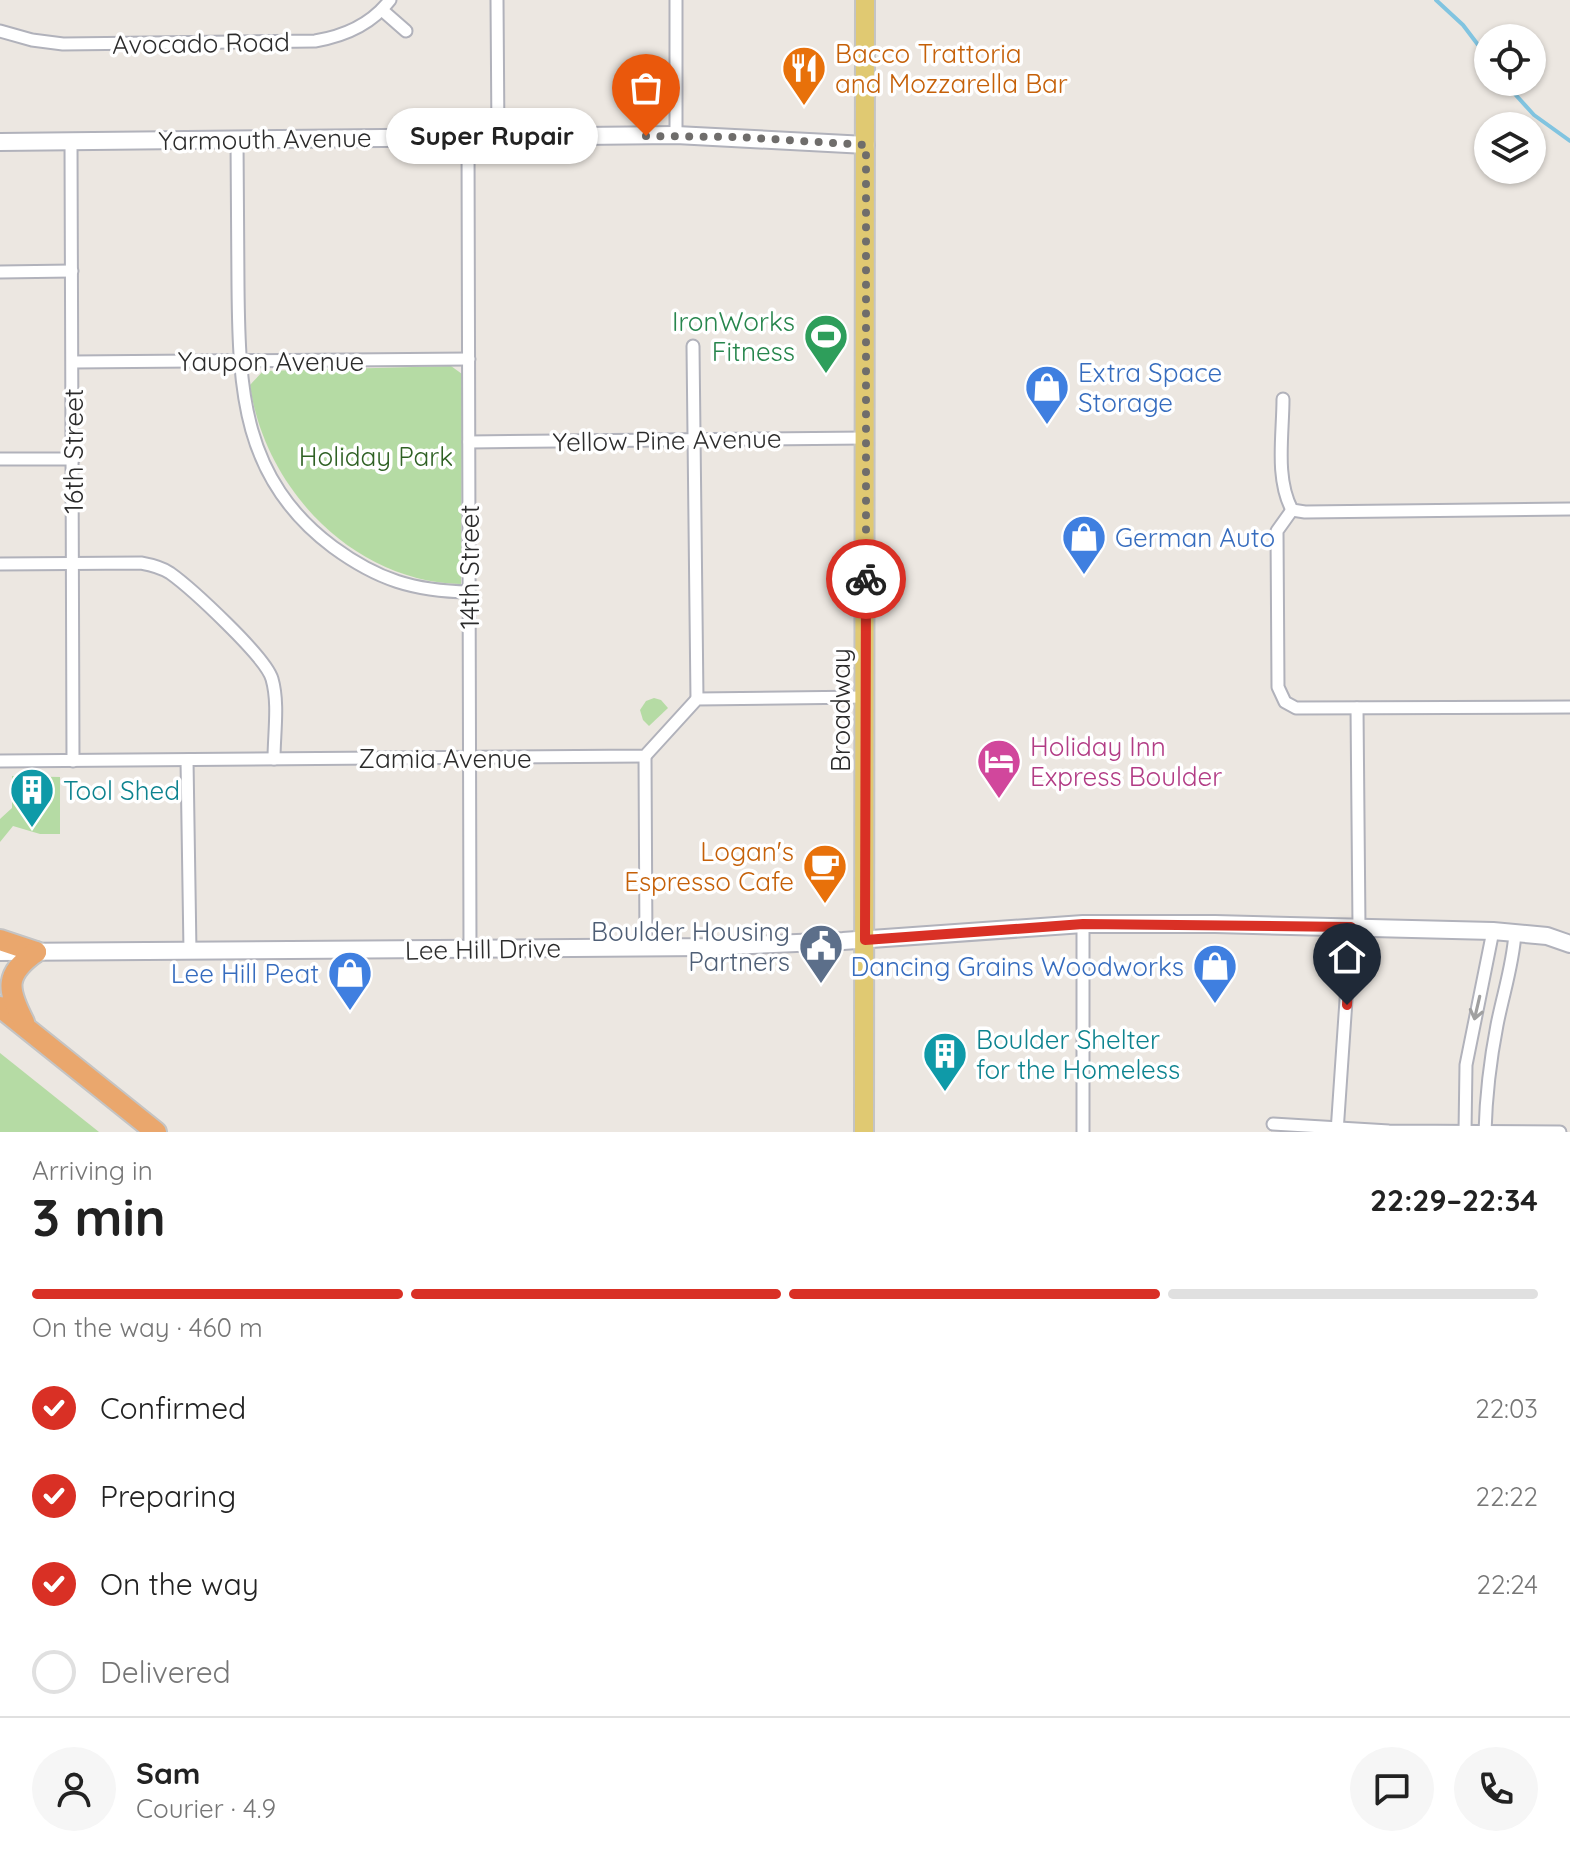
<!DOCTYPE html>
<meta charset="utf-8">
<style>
body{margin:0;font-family:Quicksand,sans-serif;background:#f6f6f6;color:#222;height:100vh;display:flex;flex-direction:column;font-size:30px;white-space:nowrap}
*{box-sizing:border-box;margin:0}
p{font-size:26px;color:#767676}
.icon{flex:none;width:44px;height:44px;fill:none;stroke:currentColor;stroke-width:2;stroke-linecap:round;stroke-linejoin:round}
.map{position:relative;height:1132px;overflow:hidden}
.sheet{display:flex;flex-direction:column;background:#fff;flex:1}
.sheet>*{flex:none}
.fabs{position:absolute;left:1474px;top:24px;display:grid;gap:16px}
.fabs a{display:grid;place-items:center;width:72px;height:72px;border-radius:50%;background:#fff;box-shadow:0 2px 6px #0004;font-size:40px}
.pin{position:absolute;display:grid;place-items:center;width:68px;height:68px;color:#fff;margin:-82px -34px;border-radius:50% 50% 50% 0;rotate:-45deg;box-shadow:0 0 8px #0007}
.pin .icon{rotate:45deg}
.courier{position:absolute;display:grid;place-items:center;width:80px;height:80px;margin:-40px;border:6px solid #d93025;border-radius:50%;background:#fff;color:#222;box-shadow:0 2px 10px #0007}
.bubble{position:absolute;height:56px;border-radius:28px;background:#fff;box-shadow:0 2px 6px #0004;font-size:26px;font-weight:800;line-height:56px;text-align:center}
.headline em{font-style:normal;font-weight:800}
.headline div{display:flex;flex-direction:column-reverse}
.headline{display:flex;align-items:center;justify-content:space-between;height:136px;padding:0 32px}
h1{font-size:52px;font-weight:800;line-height:60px}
.bar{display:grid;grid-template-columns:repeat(4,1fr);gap:12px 8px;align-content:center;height:96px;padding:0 32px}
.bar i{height:10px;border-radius:6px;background:#e0e0e0}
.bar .selected{background:#d93025}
.bar p{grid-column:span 4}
.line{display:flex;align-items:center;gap:20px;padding:0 32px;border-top:2px solid #e0e0e0}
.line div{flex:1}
.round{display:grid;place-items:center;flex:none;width:84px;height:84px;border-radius:42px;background:#f6f6f6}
ol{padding:0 32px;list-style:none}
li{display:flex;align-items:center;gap:24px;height:88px}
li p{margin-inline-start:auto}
li .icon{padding:8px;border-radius:50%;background:#d93025;color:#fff;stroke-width:4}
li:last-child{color:#767676}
li i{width:44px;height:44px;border:4px solid #e0e0e0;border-radius:50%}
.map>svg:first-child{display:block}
.green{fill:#b5dba4}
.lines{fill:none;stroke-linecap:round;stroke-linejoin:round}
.stream{stroke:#81c4e0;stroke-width:4}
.street-casing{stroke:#b1b2bb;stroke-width:15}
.secondary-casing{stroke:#b1b2bb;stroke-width:20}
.primary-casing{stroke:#c4c4c4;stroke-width:22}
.highway-casing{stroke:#c4c4c4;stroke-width:24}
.street{stroke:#fff;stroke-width:11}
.secondary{stroke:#fff;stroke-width:16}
.primary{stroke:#e0c972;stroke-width:18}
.highway{stroke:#eaa76d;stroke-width:20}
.oneway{stroke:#a0a0a0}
.done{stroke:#6f6d6b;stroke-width:8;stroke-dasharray:0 14.4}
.route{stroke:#d93025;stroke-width:10}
.labels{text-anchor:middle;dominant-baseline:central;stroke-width:7;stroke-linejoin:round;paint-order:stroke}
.street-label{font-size:26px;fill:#2c2c2c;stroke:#fff}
.food-label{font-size:26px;fill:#c56008;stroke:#fff;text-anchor:start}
.leisure-label{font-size:26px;fill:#27864d;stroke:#fff;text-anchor:end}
.shop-label{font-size:26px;fill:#366cbe;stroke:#fff;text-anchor:start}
.park-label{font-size:26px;fill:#2f6124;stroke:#fff}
.hotel-label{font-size:26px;fill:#b23c85;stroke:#fff;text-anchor:start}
.culture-label{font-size:26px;fill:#0d838f;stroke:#fff;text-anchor:start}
.service-label{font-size:26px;fill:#4e5e75;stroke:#fff;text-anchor:end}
</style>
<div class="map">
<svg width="1570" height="1132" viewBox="0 0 1570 1132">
<rect width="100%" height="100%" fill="#ece7e1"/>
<g class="green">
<path d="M451,366L462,374L461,584C353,582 264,488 250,385L263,371Z"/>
<polygon points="654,698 661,700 668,708 649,726 643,720 640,710 646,701"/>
<polygon points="12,776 60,777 60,834 40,834 13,826 0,842 0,819 12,808"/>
<polygon points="0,1053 99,1132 0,1132"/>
</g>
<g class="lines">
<g class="stream">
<polyline points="1436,0 1463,25 1488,58"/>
<polyline points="1504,82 1534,115 1570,141"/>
</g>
<g class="street-casing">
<g id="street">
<polyline points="497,0 498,137"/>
<polyline points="676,0 676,135"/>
<polyline points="382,10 406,31"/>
<path d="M0,31L32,40L63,44L315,41C345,36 371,25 390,0"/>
<polyline points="468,137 470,949"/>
<path d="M237,140C237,188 238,237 238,286C239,390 242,479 333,547C378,580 414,591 469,592"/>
<polyline points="71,141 73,761"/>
<polyline points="0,272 72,271"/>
<polyline points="693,346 697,699"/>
<polyline points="73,362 469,359"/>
<path d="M1283,399C1283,435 1275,478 1292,510L1305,512L1570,509"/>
<polyline points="469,442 866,438"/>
<polyline points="0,459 73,459"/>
<polyline points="1292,510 1277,531 1278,687 1285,702 1296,708 1570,707"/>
<path d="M0,564L141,563C152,565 161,567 170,573C191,588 266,657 272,679C279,703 274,734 274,759"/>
<polyline points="1357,708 1359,927"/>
<polyline points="645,756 646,947"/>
<polyline points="187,760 190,951"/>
<polyline points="0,761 645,756 697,699 866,697"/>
<polyline points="1083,924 1083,1132"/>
<polyline points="1273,1124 1389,1131 1560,1132"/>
<polyline points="1337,1132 1351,927"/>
<polyline points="1465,1132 1466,1065 1493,931"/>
<path d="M1485,1132C1486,1096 1490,1061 1497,1025C1503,994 1513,965 1515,933"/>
</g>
</g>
<g class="secondary-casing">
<g id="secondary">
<polyline points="0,142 676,135 866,145"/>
<polyline points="0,952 705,947 843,941 1083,924 1215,924 1493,931 1547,936 1570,944"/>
</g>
</g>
<g class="primary-casing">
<polyline id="primary" points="864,1132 865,0"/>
</g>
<g class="highway-casing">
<g id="highway">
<polyline points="0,940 36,952"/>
<polyline points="0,1007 156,1132"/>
<path d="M24,1022C7,989 4,975 36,952"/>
</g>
</g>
<use href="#street" class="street"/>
<use href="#secondary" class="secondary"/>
<use href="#primary" class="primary"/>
<use href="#highway" class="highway"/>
</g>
<defs><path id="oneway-shaft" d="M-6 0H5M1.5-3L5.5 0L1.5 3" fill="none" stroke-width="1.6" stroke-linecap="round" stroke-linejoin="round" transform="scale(2)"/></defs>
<use class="oneway" href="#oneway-shaft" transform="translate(1477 1008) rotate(103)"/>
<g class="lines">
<polyline class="done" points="646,136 738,137 866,145 866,579"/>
<polyline class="route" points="866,579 865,940 1083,924 1351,927 1347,1005"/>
</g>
<defs>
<g id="restaurant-pin" transform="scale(2.3)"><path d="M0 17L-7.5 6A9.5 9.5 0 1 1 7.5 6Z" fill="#e8710a" stroke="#fff"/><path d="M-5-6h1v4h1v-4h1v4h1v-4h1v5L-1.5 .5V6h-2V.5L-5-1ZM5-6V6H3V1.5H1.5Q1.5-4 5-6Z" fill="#fff"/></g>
<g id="stadium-pin" transform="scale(2.3)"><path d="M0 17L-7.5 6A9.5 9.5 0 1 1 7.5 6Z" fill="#2e9e5b" stroke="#fff"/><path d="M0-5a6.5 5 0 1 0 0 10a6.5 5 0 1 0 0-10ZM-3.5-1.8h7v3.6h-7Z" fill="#fff"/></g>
<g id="shop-pin" transform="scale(2.3)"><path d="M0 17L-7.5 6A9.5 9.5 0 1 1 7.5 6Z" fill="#3f7fe0" stroke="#fff"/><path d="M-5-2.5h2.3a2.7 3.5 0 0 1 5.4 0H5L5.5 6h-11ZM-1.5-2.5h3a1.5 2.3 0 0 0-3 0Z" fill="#fff"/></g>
<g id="hotel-pin" transform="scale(2.3)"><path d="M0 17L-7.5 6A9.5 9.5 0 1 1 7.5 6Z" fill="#d1479c" stroke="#fff"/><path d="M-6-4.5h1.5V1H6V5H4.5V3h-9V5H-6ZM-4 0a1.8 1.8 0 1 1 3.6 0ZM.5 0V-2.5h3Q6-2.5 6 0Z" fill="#fff"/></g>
<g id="building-pin" transform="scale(2.3)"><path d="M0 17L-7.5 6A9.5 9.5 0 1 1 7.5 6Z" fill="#0f9aa8" stroke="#fff"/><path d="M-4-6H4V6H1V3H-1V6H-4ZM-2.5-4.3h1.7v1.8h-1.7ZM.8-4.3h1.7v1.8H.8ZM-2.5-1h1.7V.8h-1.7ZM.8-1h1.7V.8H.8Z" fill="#fff"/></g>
<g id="cafe-pin" transform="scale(2.3)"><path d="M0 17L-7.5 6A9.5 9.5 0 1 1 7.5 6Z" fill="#e8710a" stroke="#fff"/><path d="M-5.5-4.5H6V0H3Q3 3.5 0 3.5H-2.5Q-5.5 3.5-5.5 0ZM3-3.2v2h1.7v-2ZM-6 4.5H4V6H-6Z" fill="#fff"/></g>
<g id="civic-pin" transform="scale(2.3)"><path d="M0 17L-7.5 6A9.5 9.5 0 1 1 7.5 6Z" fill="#5c6f8a" stroke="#fff"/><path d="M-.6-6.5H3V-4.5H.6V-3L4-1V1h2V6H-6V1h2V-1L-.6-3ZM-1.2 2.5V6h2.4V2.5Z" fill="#fff"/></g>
</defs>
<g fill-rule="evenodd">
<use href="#restaurant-pin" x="804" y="68"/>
<use href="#stadium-pin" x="826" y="336"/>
<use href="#shop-pin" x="1047" y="387"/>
<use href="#shop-pin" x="1084" y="537"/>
<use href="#hotel-pin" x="999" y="761"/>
<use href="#building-pin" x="32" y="790"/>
<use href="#cafe-pin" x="825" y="866"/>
<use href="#civic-pin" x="821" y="946"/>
<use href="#shop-pin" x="1215" y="966"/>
<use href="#shop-pin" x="350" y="973"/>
<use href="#building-pin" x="945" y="1054"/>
</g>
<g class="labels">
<g class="street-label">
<text transform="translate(201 43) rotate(-1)">Avocado Road</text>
<text transform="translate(265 139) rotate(-1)">Yarmouth Avenue</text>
<text x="271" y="361">Yaupon Avenue</text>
<text transform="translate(667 440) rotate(-1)">Yellow Pine Avenue</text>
<text transform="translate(73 451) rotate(-90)">16th Street</text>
<text transform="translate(469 567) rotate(-90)">14th Street</text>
<text transform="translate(840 710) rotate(-90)">Broadway</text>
<text x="445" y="758">Zamia Avenue</text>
<text transform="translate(483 949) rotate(-1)">Lee Hill Drive</text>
</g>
<g class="food-label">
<text x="835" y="53">Bacco Trattoria<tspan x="835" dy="30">and Mozzarella Bar</tspan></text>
<text x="794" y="851" text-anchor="end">Logan's<tspan x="794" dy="30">Espresso Cafe</tspan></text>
</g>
<g class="leisure-label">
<text x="795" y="321">IronWorks<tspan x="795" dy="30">Fitness</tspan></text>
</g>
<g class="shop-label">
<text x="1078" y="372">Extra Space<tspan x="1078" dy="30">Storage</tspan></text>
<text x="1115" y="537">German Auto</text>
<text x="1184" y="966" text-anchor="end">Dancing Grains Woodworks</text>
<text x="319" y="973" text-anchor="end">Lee Hill Peat</text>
</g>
<g class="park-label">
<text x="376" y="456">Holiday Park</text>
</g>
<g class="hotel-label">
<text x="1030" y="746">Holiday Inn<tspan x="1030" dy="30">Express Boulder</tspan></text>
</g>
<g class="culture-label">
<text x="63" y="790">Tool Shed</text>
<text x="976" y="1039">Boulder Shelter<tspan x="976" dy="30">for the Homeless</tspan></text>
</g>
<g class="service-label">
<text x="790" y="931">Boulder Housing<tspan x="790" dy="30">Partners</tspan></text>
</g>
</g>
</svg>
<div class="fabs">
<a><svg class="icon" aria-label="locate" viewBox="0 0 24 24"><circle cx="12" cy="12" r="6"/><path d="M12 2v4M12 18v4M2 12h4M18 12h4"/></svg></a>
<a><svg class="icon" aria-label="layers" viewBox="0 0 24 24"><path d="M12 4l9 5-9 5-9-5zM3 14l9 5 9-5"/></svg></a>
</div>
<div class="pin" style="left:646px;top:136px;background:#ea580c"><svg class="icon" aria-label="bag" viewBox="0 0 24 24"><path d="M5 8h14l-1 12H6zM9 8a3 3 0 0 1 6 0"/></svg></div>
<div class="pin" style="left:1347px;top:1005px;background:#1f2937"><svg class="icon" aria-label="home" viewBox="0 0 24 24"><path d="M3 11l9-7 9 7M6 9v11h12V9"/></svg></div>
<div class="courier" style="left:866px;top:579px"><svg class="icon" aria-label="bike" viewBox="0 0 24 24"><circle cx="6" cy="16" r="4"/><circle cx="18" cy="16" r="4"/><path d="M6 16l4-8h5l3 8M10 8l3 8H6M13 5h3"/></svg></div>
<div class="bubble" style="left:386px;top:108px;width:212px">Super Rupair</div>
</div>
<section class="sheet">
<div class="headline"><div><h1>3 min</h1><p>Arriving in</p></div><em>22:29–22:34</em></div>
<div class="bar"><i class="selected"></i><i class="selected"></i><i class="selected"></i><i></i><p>On the way · 460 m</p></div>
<ol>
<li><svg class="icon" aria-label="check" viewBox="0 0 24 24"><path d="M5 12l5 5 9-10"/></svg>Confirmed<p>22:03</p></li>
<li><svg class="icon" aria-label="check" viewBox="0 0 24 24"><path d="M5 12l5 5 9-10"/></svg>Preparing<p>22:22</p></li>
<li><svg class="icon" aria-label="check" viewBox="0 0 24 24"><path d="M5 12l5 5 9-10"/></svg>On the way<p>22:24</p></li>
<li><i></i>Delivered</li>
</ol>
<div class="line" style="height:144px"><a class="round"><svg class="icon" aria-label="person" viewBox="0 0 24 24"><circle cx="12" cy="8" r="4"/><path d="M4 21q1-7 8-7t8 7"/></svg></a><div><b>Sam</b><p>Courier · 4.9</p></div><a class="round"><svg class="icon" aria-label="chat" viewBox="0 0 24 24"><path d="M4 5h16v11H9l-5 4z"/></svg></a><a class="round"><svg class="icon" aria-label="phone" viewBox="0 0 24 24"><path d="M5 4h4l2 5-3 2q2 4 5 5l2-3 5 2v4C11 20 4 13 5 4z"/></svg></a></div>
</section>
